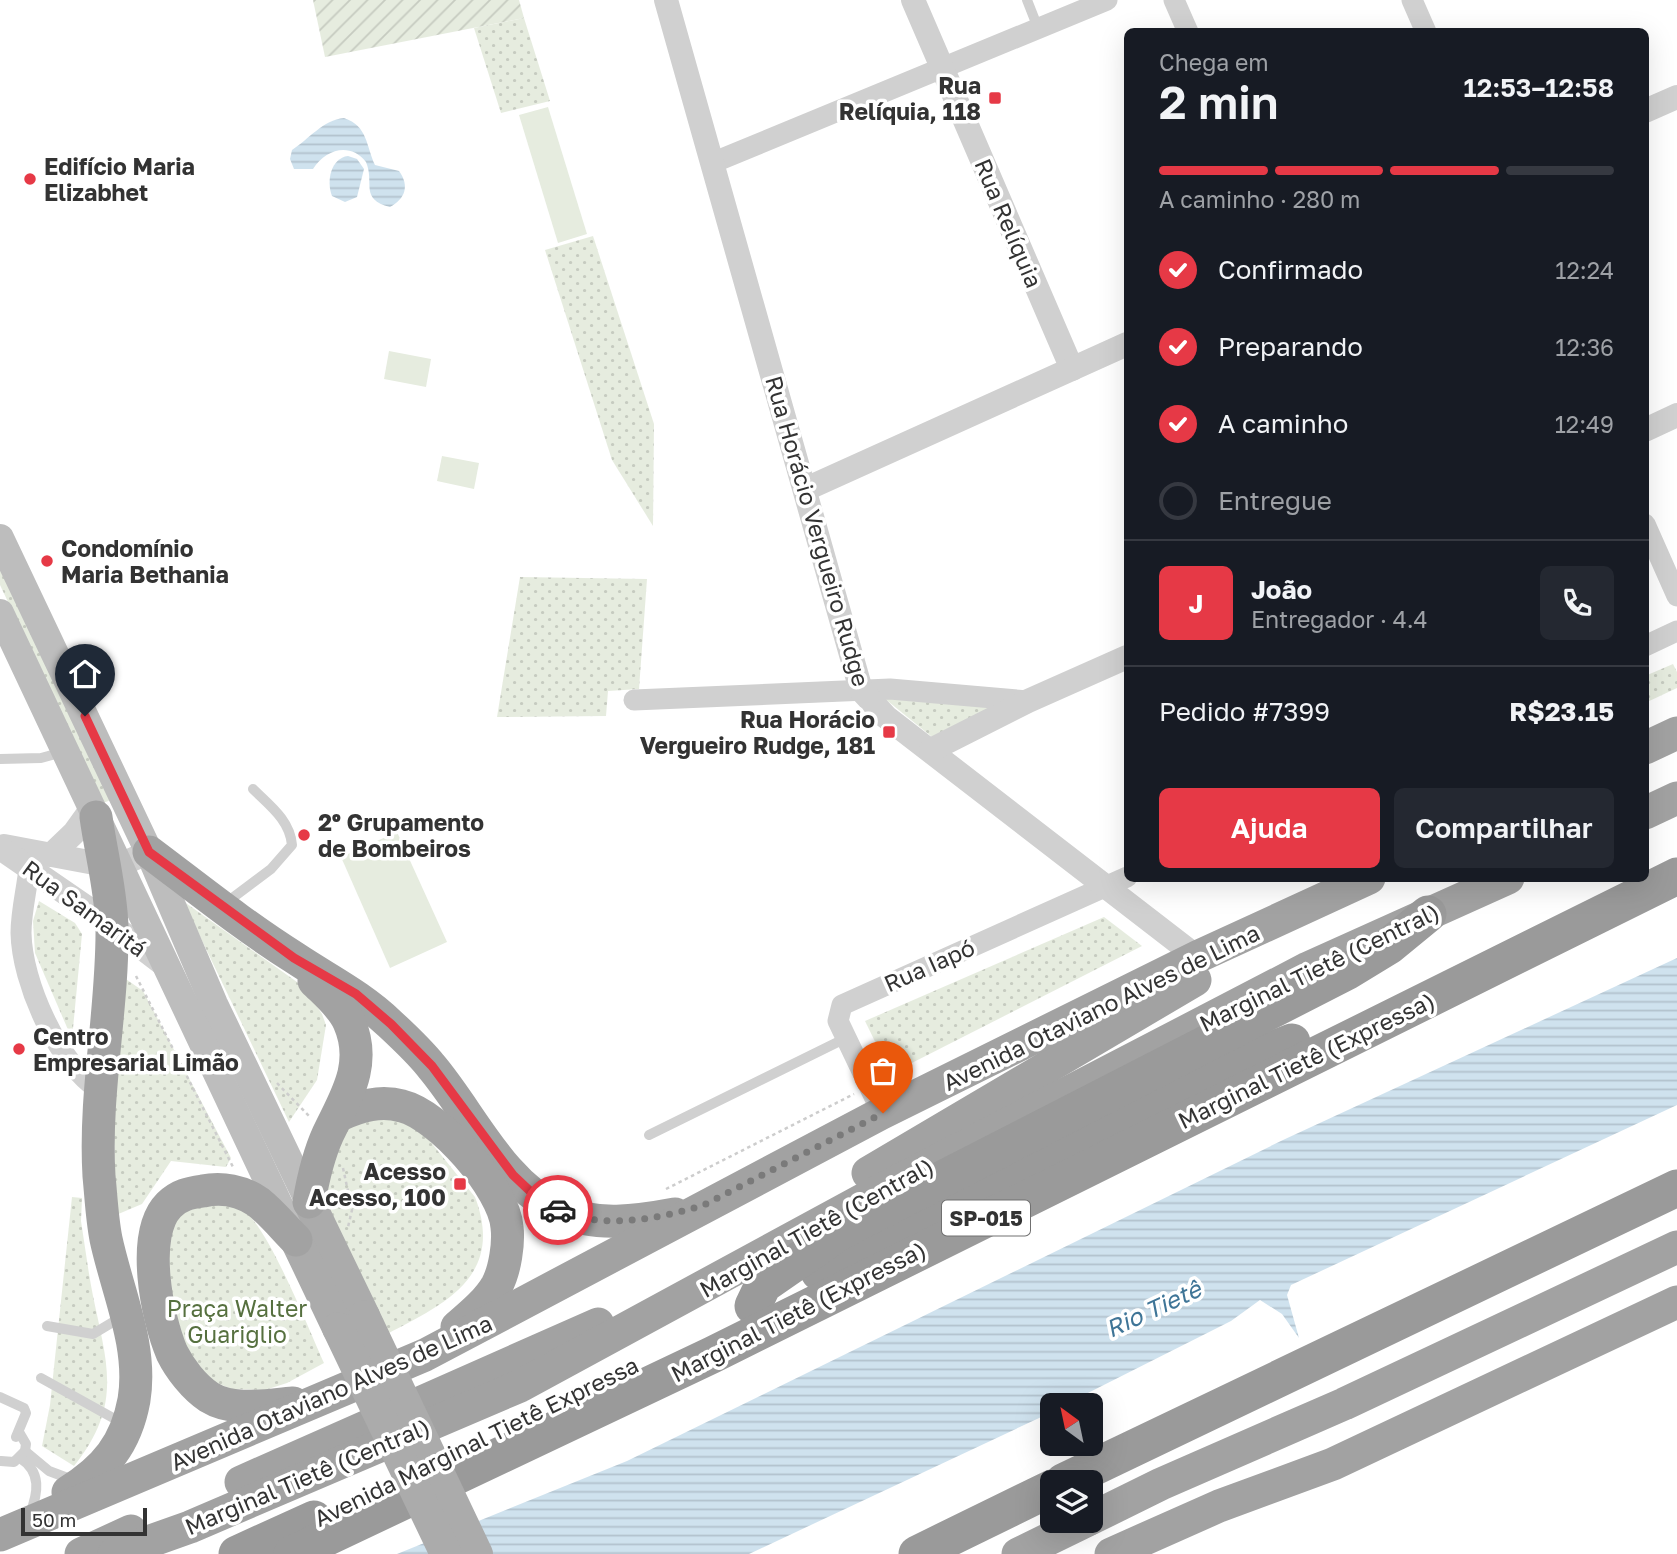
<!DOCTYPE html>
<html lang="pt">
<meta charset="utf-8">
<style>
body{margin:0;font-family:"Golos Text",sans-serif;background:#242831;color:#f1f3f6;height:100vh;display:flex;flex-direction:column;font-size:26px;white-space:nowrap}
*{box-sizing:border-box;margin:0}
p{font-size:23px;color:#9ea1a6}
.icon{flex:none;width:38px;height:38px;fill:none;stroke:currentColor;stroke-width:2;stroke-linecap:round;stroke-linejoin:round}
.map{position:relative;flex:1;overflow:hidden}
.drawer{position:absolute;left:1124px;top:28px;width:525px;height:854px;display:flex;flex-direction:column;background:#171b24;border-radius:10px;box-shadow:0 7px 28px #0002}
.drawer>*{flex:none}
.needle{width:46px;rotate:327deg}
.fabs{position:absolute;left:1040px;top:1393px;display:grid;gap:14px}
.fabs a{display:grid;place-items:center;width:63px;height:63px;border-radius:10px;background:#171b24;box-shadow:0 7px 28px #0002;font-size:35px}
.scale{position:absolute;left:21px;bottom:18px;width:126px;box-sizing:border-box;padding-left:7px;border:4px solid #333;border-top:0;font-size:19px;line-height:24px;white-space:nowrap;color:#333;-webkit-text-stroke:5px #fff;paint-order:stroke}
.pin{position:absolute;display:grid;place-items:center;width:60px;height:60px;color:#fff;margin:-72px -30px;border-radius:50% 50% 50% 0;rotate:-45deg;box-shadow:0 0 7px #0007}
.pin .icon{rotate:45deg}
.courier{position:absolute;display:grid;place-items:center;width:70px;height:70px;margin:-35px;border:5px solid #e63946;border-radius:50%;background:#fff;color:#222;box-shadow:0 2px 9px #0007}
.headline em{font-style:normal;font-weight:600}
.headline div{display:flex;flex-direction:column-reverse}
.headline{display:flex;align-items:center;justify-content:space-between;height:119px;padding:0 35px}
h1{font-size:46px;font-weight:600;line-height:52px}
.bar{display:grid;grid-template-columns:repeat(4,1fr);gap:10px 7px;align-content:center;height:84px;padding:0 35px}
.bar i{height:9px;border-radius:5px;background:#363941}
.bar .active{background:#e63946}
.bar p{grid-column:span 4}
.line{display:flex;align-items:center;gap:18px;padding:0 35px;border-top:2px solid #363941}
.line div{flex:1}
.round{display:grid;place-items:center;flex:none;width:74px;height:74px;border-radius:10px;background:#242831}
ol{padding:0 35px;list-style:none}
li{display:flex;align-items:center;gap:21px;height:77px}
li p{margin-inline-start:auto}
li .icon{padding:7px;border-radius:50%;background:#e63946;color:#fff;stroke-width:4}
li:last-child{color:#9ea1a6}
li i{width:38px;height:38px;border:4px solid #363941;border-radius:50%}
.cta{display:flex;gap:14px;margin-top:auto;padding:14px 35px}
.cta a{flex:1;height:80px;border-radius:10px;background:#e63946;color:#fff;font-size:28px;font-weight:600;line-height:80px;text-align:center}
.cta a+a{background:#242831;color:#f1f3f6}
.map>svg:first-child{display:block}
.grass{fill:url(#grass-dots)}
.garden{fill:url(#garden-furrows)}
.pitch{fill:#e6ecdf}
.water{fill:url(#water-rules)}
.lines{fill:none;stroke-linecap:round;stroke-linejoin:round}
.path{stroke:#cdcdcd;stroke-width:2.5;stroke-dasharray:3.5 3.5;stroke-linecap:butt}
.service{stroke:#d0d0d0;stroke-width:10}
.minor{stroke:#d0d0d0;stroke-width:21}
.tertiary{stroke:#d0d0d0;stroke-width:24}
.secondary{stroke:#bdbdbd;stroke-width:28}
.primary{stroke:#ababab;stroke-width:32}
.trunk{stroke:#a2a2a2;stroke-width:33}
.motorway{stroke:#9a9a9a;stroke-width:37}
.primary-bridge{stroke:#ababab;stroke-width:32}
.done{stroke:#7a7a7a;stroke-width:7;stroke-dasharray:0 12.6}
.route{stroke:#e63946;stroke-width:9}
.poi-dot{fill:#e63946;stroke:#fff;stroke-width:2.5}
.labels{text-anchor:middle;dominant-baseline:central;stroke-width:7;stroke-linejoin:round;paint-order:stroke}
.shield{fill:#fff;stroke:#707070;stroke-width:2}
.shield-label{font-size:21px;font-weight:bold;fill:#333}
.poi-label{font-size:23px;font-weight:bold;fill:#333;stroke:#fff;text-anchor:start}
.street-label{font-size:23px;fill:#333;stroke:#fff}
.park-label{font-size:23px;fill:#56703f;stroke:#fff}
.water-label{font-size:24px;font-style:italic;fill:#3f7597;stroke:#fff}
</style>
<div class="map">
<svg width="1677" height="1554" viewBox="0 0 1677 1554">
<defs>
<pattern id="grass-dots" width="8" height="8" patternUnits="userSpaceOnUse" patternTransform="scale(1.75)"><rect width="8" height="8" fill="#e6ecdf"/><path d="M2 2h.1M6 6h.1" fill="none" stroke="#c6cbc0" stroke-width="1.8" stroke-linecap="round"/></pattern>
<pattern id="garden-furrows" width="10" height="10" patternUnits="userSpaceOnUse" patternTransform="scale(1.75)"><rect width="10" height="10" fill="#e6ecdf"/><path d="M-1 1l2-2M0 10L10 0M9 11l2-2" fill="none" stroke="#c6cbc0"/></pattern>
<pattern id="water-rules" width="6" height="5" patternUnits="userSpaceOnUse" patternTransform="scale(1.75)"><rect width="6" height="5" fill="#cfe2ee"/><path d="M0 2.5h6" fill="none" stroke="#b2c2cd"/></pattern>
</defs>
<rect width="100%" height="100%" fill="#fff"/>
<g class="grass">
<polygon points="524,18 550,101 501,113 474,28"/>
<polygon points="593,236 654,424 653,526 612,460 545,250"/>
<polygon points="0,566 111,800 103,803 0,585"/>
<polygon points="520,577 647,579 639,689 608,691 606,716 497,717"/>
<polygon points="1673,664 1677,672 1677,688 1645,703 1645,676"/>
<polygon points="884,698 999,705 932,737"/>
<polygon points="39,901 75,923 82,934 72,1039 35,953 33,921"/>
<polygon points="183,901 304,987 322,1014 326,1025 317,1080 289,1122"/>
<polygon points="1104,917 1142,946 900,1069 885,1062 865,1021"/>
<polygon points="123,977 143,991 231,1158 226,1167 171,1161 142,1204 116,1215 113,1089"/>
<path d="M346,1119L413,1120L475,1197C505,1276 445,1304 387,1334L332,1218L321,1184Z"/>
<path d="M202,1196C215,1200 232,1203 243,1210C268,1226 310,1332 324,1363L287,1383L265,1390L232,1389L209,1380L178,1343L161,1237L170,1209Z"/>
<path d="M72,1197L82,1198L81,1221C85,1246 88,1271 93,1296C107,1364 123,1405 74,1466L42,1446L50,1405Z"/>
</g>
<polygon class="garden" points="313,0 519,0 524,18 325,57"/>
<g class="pitch">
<polygon points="548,107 587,234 558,243 519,115"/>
<polygon points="389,351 431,359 426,387 384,379"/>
<polygon points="442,456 479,463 474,489 437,481"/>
<polygon points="397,832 447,942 390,968 341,857"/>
</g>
<g class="water">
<path d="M344,118C368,126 366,146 375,165L399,171C410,186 405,199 390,207C359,199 375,183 366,162C350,142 326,149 313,169H294L290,159L292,150C309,139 323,120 344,118Z"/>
<path d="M348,156L357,159L364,169L357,197L345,202L332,196C326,181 331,158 348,156Z"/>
<polygon points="1677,958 1677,1105 1291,1285 1287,1295 1299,1338 1282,1314 1260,1300 1231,1321 1064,1405 1052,1405 1052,1412 749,1554 397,1554 627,1461 1283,1140"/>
</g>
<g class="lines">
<g class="path">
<polyline points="136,976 233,1167"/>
<polyline points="277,1083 309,1116"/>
<polyline points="343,1168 352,1210 348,1227"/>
<polyline points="666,1189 854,1094"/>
</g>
<g class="service">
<polyline points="1027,0 1038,28"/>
<polyline points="0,759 41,758 63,752"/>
<path d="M223,905L271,869L292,845C290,820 269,805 253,789"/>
<polyline points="649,1135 846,1038"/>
<polyline points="47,1326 93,1334 123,1316"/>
<polyline points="41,1378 124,1424"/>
<polyline points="0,1397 24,1408 26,1413 16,1437"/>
<polyline points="25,1451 49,1471 73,1480"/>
<path d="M20,1458C42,1472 38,1493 30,1514"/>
<polyline points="1,1461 14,1462 25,1451 26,1444 19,1432"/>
</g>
<g class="minor">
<polyline points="1174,0 1188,32"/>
<polyline points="1412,0 1426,32"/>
<polyline points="712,163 1107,0"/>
<polyline points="1645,524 1677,596"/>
<polyline points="1645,646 1677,631"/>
<polyline points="634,700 890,689 1028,701"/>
<path d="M29,868C27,889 21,911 21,933C22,983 57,1061 99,1090"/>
<polyline points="882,1113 838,1021 842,1005 1127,877"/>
</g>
<g class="tertiary">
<polyline points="666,0 861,690 886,717 1197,957"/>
<polyline points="913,0 1072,369"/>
<polyline points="1645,111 1677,97"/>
<polyline points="1645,430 1677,415"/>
<polyline points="806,489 1127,344"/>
<polyline points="931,750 1028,701 1127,657"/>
<polyline points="4,846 105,865 120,865 149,852"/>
<polyline points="0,848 112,925 167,967"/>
<polyline points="51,855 74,833 92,808"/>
</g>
<g class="secondary">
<polyline points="0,538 149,852 214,1004 309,1202"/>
<polyline points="0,613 290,1228"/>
</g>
<g class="primary">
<polyline points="309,1202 364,1316"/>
<polyline points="296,1240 338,1328"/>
</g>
<g class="trunk">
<polyline points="1645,748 1677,733"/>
<polyline points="1645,813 1677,798"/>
<path d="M149,852C197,888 244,926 295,958C328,980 361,996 390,1024C404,1037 419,1051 431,1066C471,1113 501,1184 560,1211C595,1227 638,1221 675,1214"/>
<path d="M340,1115C360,1106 380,1100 402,1106C439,1115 504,1188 507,1227C509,1243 505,1270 497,1285C488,1301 471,1315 457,1327"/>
<polyline points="868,1173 1195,980"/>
<path d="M309,1202C313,1179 318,1156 328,1134C345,1098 368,1065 349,1022C342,1006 326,993 314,981"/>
<path d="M293,1403C266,1405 233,1412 209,1397C194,1387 180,1369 172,1353C157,1318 140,1234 169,1205C179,1195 189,1193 203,1191C222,1187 242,1191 258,1202C272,1213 284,1228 296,1240"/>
<polyline points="241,1482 598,1324"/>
<path d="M68,1492C105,1469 126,1444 134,1400C143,1346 117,1291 106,1239C102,1219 101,1196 99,1176C94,1092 113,1010 112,927C111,890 101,853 96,817"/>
<polyline points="1090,1519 1161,1484 1344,1404 1677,1247"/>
<polyline points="0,1535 425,1355 882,1113 1197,957 1369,878"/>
<polyline points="81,1554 131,1531"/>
<polyline points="114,1554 190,1527 520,1386 892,1184 1308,968 1508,878"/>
<polyline points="1018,1554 1086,1521"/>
<polyline points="1111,1554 1219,1506 1333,1464 1677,1302"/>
</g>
<g class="motorway">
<polyline points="819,1272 1162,1094 1292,1042"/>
<polyline points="753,1306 763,1285 841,1231 1348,971 1389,946 1428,914"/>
<polyline points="1063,1482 1677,1188"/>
<polyline points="237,1554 314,1519"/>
<polyline points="292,1554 712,1355 1677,876"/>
<polyline points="917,1554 1052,1488"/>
</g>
<g class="primary-bridge">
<polyline points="364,1316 477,1554"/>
<polyline points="338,1328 446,1554"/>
</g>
</g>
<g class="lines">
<path class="done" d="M558,1210C604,1230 657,1219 704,1205L883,1113"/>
<polyline class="route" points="85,716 149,852 294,958 356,994 391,1024 432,1066 513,1175 532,1193 558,1210"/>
</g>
<g class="poi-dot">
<rect x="988" y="91" width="14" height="14" rx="3.5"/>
<circle cx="30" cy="179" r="7"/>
<circle cx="47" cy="561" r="7"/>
<rect x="882" y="725" width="14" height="14" rx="3.5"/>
<circle cx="304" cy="835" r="7"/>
<circle cx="19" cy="1049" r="7"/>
<rect x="453" y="1177" width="14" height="14" rx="3.5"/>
</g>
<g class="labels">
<rect class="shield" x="942" y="1200.5" width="88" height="35" rx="5"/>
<g class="shield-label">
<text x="986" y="1218">SP-015</text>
</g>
<g class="poi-label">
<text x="981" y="85" text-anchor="end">Rua<tspan x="981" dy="26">Relíquia, 118</tspan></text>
<text x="44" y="166">Edifício Maria<tspan x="44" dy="26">Elizabhet</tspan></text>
<text x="61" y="548">Condomínio<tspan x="61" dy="26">Maria Bethania</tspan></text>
<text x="875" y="719" text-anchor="end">Rua Horácio<tspan x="875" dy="26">Vergueiro Rudge, 181</tspan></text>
<text x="318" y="822">2º Grupamento<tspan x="318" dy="26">de Bombeiros</tspan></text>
<text x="33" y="1036">Centro<tspan x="33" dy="26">Empresarial Limão</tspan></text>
<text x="446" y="1171" text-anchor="end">Acesso<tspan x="446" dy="26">Acesso, 100</tspan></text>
</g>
<g class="street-label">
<text transform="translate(1009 223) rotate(67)">Rua Relíquia</text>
<text transform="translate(818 531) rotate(74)">Rua Horácio Vergueiro Rudge</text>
<text transform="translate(85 908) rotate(36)">Rua Samaritá</text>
<text transform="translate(929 965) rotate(-24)">Rua Iapó</text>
<text transform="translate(1319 967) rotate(-26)">Marginal Tietê (Central)</text>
<text transform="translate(1101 1007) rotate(-26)">Avenida Otaviano Alves de Lima</text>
<text transform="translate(1306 1060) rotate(-26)">Marginal Tietê (Expressa)</text>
<text transform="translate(816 1227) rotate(-29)">Marginal Tietê (Central)</text>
<text transform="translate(798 1311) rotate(-27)">Marginal Tietê (Expressa)</text>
<text transform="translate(331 1392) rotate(-24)">Avenida Otaviano Alves de Lima</text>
<text transform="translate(476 1441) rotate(-26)">Avenida Marginal Tietê Expressa</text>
<text transform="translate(307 1476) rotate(-23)">Marginal Tietê (Central)</text>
</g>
<g class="park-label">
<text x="237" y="1308">Praça Walter<tspan x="237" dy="26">Guariglio</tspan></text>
</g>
<g class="water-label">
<text transform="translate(1153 1308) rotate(-25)">Rio Tietê</text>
</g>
</g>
</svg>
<div class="fabs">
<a><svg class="needle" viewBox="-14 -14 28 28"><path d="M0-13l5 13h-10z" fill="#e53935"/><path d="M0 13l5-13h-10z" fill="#9ea1a6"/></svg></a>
<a><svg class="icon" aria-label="layers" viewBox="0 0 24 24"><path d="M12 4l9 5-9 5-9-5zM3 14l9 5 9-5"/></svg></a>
</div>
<div class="scale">50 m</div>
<div class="pin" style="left:883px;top:1113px;background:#ea580c"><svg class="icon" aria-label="bag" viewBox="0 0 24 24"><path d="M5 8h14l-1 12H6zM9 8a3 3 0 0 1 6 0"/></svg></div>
<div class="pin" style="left:85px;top:716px;background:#1f2937"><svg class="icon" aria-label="home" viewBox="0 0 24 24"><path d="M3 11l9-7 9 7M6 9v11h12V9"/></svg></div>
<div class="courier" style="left:558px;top:1210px"><svg class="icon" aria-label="car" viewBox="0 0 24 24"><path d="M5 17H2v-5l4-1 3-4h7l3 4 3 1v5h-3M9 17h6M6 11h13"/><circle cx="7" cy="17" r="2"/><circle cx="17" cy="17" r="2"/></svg></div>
<section class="drawer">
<div class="headline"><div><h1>2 min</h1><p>Chega em</p></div><em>12:53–12:58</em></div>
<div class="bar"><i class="active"></i><i class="active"></i><i class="active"></i><i></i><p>A caminho · 280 m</p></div>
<ol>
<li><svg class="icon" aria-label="check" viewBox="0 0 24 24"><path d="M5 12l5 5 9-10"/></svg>Confirmado<p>12:24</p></li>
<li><svg class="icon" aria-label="check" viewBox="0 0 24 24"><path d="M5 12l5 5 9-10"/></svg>Preparando<p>12:36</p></li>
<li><svg class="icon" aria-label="check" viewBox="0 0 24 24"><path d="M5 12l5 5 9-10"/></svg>A caminho<p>12:49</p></li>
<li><i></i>Entregue</li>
</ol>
<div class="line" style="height:126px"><b class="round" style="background:#e63946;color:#fff">J</b><div><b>João</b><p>Entregador · 4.4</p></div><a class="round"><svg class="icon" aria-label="phone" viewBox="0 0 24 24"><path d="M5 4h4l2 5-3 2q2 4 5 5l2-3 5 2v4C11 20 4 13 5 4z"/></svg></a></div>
<div class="line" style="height:91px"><div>Pedido #7399</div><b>R$23.15</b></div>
<div class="cta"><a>Ajuda</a><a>Compartilhar</a></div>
</section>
</div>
